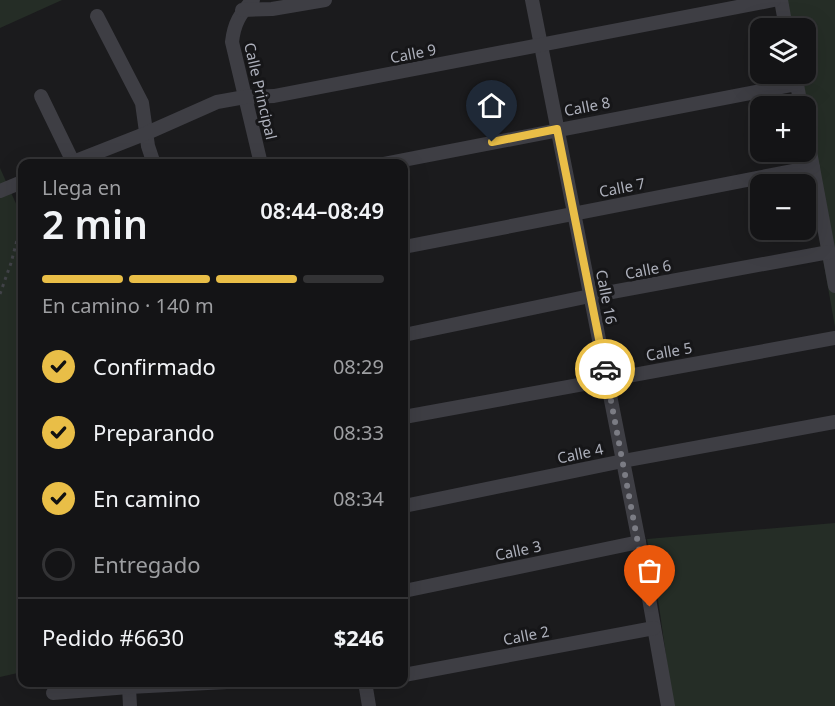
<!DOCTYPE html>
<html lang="es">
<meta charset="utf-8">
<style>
body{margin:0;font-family:"Noto Sans",sans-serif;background:#212123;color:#f1f3f6;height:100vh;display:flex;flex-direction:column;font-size:22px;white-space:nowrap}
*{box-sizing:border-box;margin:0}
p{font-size:20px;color:#9d9ea1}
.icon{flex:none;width:33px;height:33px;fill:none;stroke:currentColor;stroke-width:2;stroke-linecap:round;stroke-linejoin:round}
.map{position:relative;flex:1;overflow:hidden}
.details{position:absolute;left:18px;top:159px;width:390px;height:528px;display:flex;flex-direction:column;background:#141416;border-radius:12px;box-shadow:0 6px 24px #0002,0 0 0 2px #333335}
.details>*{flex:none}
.fabs{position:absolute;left:750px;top:18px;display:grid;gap:12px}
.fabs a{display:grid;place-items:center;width:66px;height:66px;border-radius:12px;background:#141416;box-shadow:0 6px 24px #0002,0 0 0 2px #333335;font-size:30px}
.pin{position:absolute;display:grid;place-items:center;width:51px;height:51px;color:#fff;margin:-62px -26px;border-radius:50% 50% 50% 0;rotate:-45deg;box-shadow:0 0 6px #0007}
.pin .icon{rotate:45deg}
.courier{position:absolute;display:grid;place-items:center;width:60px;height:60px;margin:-30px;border:4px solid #e9be47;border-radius:50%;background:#fff;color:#222;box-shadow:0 2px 8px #0007}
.summary em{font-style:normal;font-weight:600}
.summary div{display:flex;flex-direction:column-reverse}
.summary{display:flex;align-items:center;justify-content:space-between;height:102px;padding:0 24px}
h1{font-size:39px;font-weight:600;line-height:45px}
.bar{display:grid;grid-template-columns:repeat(4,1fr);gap:9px 6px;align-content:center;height:72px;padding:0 24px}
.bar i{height:8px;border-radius:4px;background:#333335}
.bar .on{background:#e9be47}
.bar p{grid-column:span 4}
.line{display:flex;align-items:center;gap:15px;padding:0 24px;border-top:2px solid #333335}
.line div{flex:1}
ol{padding:0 24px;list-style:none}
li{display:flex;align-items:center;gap:18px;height:66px}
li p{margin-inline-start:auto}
li .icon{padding:6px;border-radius:50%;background:#e9be47;color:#111;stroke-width:4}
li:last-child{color:#9d9ea1}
li i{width:33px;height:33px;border:3px solid #333335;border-radius:50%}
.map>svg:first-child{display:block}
.green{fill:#252d26}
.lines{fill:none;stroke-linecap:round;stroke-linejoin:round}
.path{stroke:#424349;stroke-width:3;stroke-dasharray:3 4.5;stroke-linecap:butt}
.street{stroke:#3e3e44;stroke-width:14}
.done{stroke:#7b7c84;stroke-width:6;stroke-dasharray:0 10.8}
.route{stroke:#e9be47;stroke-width:8}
.labels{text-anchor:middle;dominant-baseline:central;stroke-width:6;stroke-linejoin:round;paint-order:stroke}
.street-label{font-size:15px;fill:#aeb1bc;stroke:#161618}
</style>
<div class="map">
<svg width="835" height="706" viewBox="0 0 835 706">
<rect width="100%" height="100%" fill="#1b1b1d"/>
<g class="green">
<polygon points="0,0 62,0 0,28"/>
<polygon points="777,0 835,0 835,327 804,152 806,152 806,106 790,74 806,74 806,28 782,28"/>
<polygon points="0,168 22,217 22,672 0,677"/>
<polygon points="835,523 835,706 673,706 659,606 647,539"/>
</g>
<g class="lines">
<polyline class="path" points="0,294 11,263 22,221"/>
<g class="street">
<path d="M253,0C240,13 234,24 232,42L261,164"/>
<polyline points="532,0 639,542 668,706"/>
<polyline points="781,0 786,28"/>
<polyline points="242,10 272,9 325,0"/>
<polyline points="97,16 142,103 148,146 154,164"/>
<polyline points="795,74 801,106"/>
<polyline points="41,96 74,164"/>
<polyline points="806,130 835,286"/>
<polyline points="68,164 147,133 217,102 245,97 274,96 774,0"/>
<polyline points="383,164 797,84"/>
<polyline points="0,191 22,182"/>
<polyline points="404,247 813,167"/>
<polyline points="404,335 590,296 829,252"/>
<polyline points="404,417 835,338"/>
<polyline points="404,506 623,461 835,422"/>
<polyline points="404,591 639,542"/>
<polyline points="404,675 654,628"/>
<polyline points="365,682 369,706"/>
<polyline points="129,687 130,706"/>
<polyline points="53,693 129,687 227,682"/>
</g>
</g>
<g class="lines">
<polyline class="done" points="605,369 650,607"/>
<polyline class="route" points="492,142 557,129 605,369"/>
</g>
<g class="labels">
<g class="street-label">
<text transform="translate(413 53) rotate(-11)">Calle 9</text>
<text transform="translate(261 91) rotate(77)">Calle Principal</text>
<text transform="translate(587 106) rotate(-11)">Calle 8</text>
<text transform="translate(622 187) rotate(-11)">Calle 7</text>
<text transform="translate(648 269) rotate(-11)">Calle 6</text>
<text transform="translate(607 297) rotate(79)">Calle 16</text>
<text transform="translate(669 351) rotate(-10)">Calle 5</text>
<text transform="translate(580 453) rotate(-12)">Calle 4</text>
<text transform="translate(518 550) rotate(-12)">Calle 3</text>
<text transform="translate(526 635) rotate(-11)">Calle 2</text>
</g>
</g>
</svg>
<div class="fabs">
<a><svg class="icon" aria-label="layers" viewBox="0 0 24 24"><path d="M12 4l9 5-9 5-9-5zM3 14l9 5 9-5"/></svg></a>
<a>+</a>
<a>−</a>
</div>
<div class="pin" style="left:650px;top:607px;background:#ea580c"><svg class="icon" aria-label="bag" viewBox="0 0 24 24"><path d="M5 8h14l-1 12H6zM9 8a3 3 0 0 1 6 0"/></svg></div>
<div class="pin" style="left:492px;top:142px;background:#1f2937"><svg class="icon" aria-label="home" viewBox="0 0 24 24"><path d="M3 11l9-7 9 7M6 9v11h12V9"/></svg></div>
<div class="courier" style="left:605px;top:369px"><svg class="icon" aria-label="car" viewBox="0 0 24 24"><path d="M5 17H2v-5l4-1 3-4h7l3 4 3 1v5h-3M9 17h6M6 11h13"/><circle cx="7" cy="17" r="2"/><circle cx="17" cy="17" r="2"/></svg></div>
<section class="details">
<div class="summary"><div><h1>2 min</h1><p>Llega en</p></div><em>08:44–08:49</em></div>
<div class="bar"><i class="on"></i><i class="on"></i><i class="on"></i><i></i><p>En camino · 140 m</p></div>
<ol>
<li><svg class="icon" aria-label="check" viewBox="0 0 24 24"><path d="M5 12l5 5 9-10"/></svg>Confirmado<p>08:29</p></li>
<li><svg class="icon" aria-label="check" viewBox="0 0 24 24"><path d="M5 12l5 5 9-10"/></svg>Preparando<p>08:33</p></li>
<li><svg class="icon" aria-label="check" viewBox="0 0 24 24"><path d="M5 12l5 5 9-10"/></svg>En camino<p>08:34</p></li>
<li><i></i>Entregado</li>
</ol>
<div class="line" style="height:78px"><div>Pedido #6630</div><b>$246</b></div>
</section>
</div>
